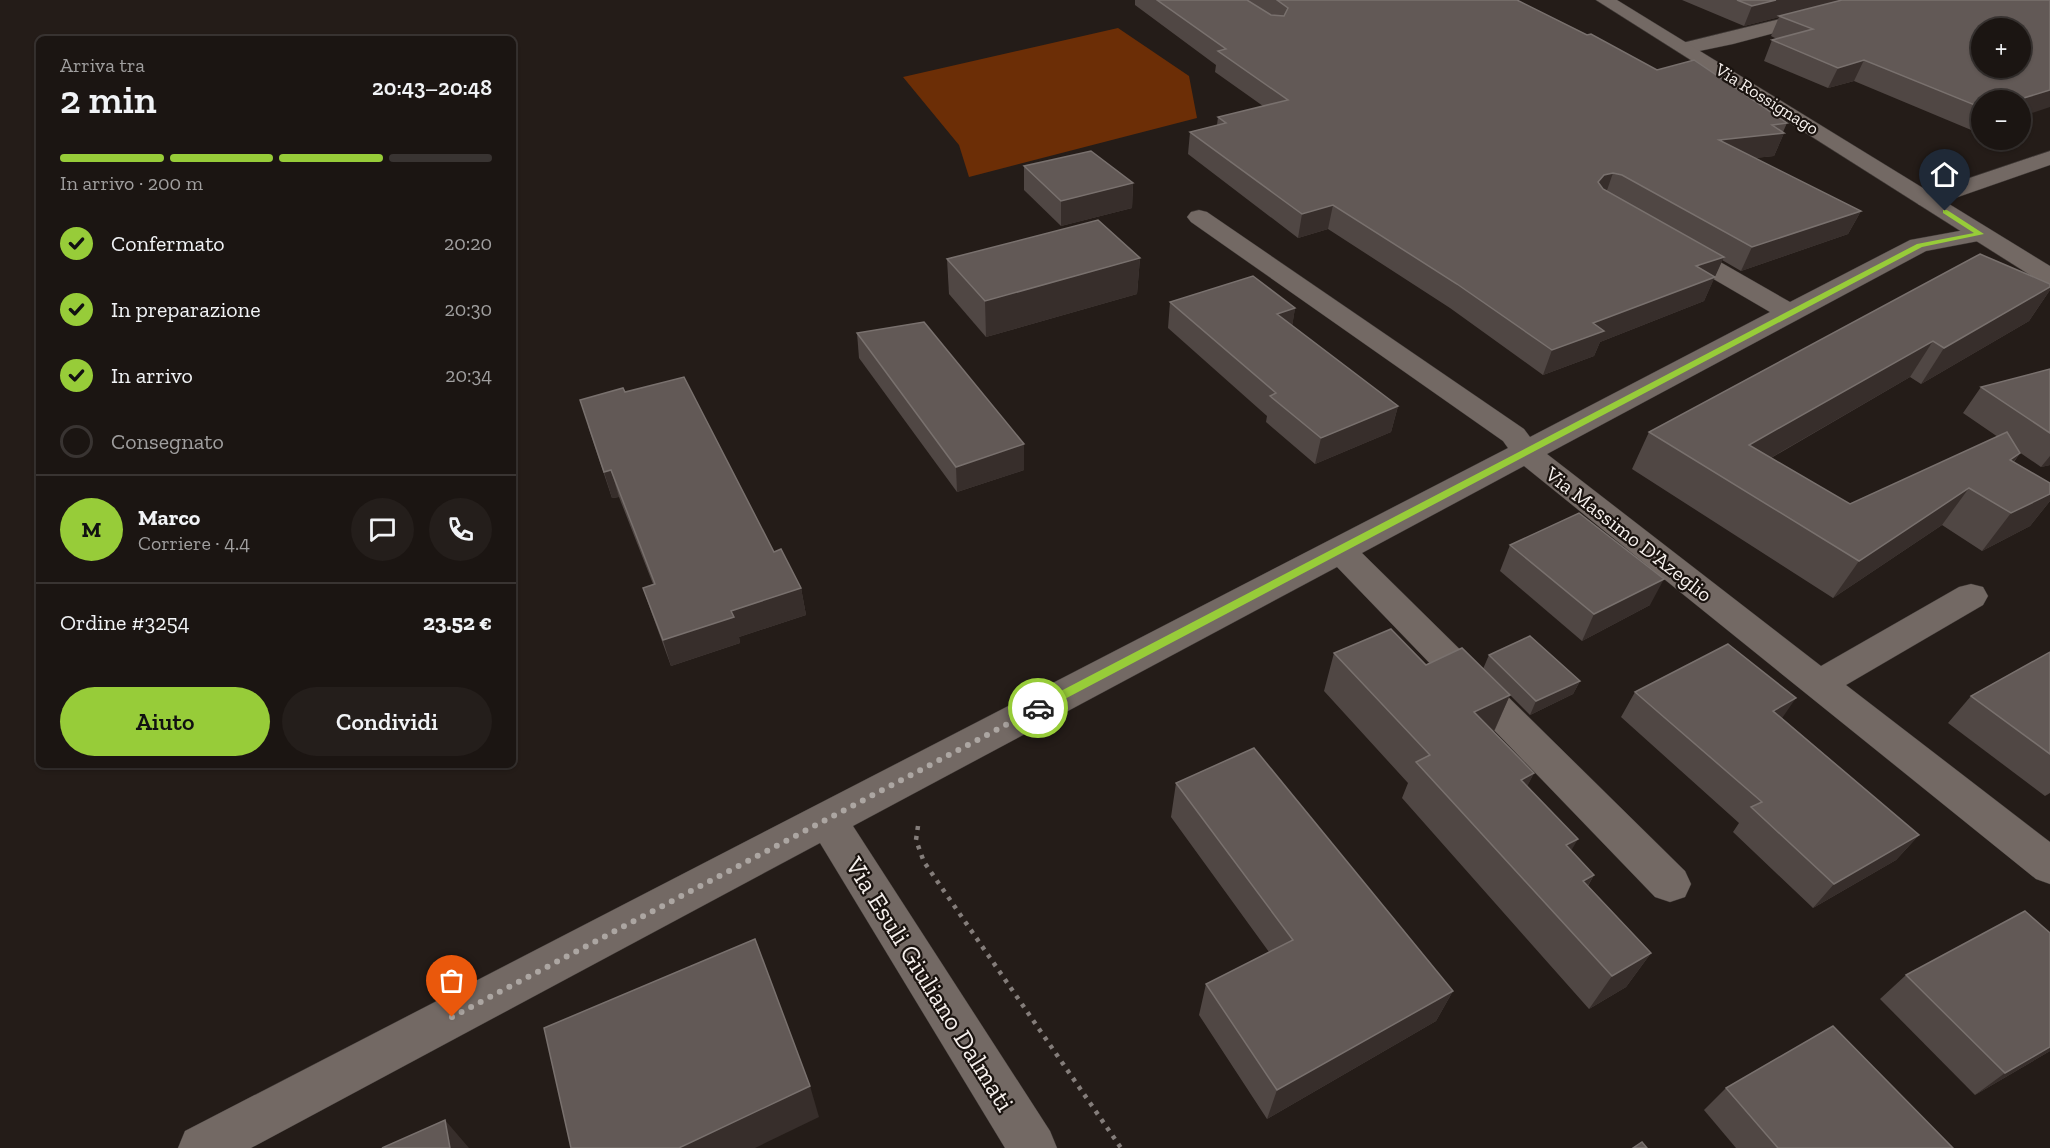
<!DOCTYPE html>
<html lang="it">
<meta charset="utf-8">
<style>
body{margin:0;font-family:"Zilla Slab",serif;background:#241e1b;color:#f1f3f6;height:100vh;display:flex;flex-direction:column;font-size:22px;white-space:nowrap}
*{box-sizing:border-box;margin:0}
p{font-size:20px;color:#a09f9f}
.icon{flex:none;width:33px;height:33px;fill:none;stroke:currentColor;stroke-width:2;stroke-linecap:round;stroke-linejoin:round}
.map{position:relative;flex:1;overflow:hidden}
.sheet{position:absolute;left:36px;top:36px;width:480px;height:732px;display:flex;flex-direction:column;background:#1b1512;border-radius:9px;box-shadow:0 2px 4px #0004,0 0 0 2px #393432}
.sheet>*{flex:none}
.fabs{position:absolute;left:1971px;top:18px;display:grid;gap:12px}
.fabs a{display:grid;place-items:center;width:60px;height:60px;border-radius:50%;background:#1b1512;box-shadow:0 2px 4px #0004,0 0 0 2px #393432;font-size:30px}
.pin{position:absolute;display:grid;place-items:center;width:51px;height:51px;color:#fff;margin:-62px -26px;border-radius:50% 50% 50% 0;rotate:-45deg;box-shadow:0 0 6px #0007}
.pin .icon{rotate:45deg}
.courier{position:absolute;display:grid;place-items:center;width:60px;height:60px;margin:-30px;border:4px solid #97cc39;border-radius:50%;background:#fff;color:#222;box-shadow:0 2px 8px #0007}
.summary em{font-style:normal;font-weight:600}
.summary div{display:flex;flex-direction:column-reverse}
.summary{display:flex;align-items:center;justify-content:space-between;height:102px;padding:0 24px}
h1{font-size:39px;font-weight:600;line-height:45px}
.bar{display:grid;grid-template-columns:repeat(4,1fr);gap:9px 6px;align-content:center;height:72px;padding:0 24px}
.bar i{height:8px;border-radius:4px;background:#393432}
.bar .on{background:#97cc39}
.bar p{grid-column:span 4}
.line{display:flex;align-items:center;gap:15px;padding:0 24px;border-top:2px solid #393432}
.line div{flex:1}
.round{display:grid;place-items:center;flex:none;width:63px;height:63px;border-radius:32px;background:#241e1b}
ol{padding:0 24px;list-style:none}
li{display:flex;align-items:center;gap:18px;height:66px}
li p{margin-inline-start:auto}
li .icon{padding:6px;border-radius:50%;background:#97cc39;color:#111;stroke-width:4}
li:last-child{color:#a09f9f}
li i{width:33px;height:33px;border:3px solid #393432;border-radius:50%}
.action{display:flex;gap:12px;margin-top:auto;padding:12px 24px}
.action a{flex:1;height:69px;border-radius:36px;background:#97cc39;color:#111;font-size:24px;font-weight:600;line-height:69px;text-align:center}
.action a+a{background:#241e1b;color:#f1f3f6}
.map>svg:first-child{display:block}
.green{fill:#6c2e06}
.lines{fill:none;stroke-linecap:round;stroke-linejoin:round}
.minor-casing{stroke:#3c3633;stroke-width:1}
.tertiary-casing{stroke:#3c3633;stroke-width:1}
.path{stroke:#847d7a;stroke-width:4.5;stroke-dasharray:4 6;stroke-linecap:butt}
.minor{fill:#736964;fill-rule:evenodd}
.tertiary{fill:#736964;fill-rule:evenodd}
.wall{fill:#504744}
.shaded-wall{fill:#372e2b}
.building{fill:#625956;stroke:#79716e;stroke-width:1.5;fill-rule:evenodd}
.route{fill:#97cc39}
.done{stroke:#aca6a2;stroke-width:6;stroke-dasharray:0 10.8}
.labels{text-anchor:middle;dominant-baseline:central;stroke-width:4.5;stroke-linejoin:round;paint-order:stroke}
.far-street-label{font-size:18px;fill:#f6f0ed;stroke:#1a130f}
.street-label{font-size:21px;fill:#f6f0ed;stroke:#1a130f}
.near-street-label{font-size:26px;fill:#f6f0ed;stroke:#1a130f}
</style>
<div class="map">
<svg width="2050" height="1148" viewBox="0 0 2050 1148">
<rect width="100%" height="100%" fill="#241c18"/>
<polygon class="green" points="1118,28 1189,76 1197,118 969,177 959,145 903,77"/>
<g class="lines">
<g class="minor-casing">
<g id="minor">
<polygon points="1857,0 1886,0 1883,4 1733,44 1685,54 1676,48 1678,44"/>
<polygon points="2050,151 2050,165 1935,205 1919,205 1916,200 1919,195"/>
<polygon points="1199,210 1207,212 1524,429 1530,437 1770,312 1669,253 1666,248 1669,243 1678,241 1687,243 1790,302 1910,240 1981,227 1989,229 1993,234 1989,239 1926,251 1547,454 1821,666 1959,587 1971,584 1983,587 1988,596 1983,605 1846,685 2050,842 2050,884 2036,879 1524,466 1362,553 1685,871 1691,884 1685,897 1670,902 1655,897 1337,567 853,826 1050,1131 1057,1148 1005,1148 820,843 251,1148 178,1148 185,1131 1508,448 1503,441 1191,222 1187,217 1191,212"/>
</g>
</g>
<g class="tertiary-casing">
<polygon id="tertiary" points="1596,0 1617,0 2050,266 2050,284 2041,282"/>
</g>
<polyline class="path" points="918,826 916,840 924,862 1121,1148"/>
<use href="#minor" class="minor"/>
<use href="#tertiary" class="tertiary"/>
</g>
<g class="wall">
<polygon points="1135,0 1517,0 1657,70 1787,123 1783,132 1784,133 1774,156 1754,158 1861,211 1848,234 1741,271 1722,260 1704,301 1600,342 1594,356 1543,375 1450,308 1328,229 1298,238 1188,154 1190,132 1217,125 1218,117 1263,106 1215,72 1216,65 1135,5"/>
<polygon points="1682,0 2050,0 1982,100 1982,130 1976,132 1854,81 1828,88 1764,61 1772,40 1777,39 1771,36 1779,17 1744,26"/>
<polygon points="1024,166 1133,183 1132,208 1061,226 1024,190"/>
<polygon points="1140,258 1137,294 986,337 949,294 947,259"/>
<polygon points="2050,284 2050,290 2029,321 1921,384 1910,377 1771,458 1850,504 1998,437 1963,413 1981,387 2050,369 2050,465 2041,467 2019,452 2020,453 2014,462 2050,483 2050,501 2030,526 1982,551 1942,525 1833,598 1632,469 1649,432"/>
<polygon points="1170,302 1295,308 1292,326 1398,406 1391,432 1315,464 1266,422 1267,416 1168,328"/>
<polygon points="857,333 1024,470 957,492 859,358"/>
<polygon points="625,392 774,552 801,588 806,615 739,637 740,643 671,666 652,614 643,588 653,584 619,497 612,498 588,426"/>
<polygon points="1510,545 1650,605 1582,641 1500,571"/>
<polygon points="2050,652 2050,793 2045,796 1948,723 1971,696"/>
<polygon points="1334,653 1426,665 1483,669 1489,655 1580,681 1573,694 1530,715 1510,695 1494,732 1534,773 1527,786 1571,850 1594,875 1588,886 1651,953 1626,987 1589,1009 1402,798 1408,783 1324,691"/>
<polygon points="1635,692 1782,718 1919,835 1896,860 1813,908 1733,832 1739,823 1621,717"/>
<polygon points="1176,783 1453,991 1436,1021 1267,1119 1199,1015 1206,984 1269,952 1171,817"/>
<polygon points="2050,933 2050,1051 1975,1095 1880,999 1906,975"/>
<polygon points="1726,1088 1953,1148 1736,1148 1704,1110"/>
</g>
<g class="shaded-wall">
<polygon points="1776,0 1848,0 1744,26 1752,6"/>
<polygon points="1864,60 1854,81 1828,88 1838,68"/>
<polygon points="2050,90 2050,107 2020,117 2020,100 2017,100"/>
<polygon points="1982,121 1982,130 1976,132"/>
<polygon points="1784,133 1774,156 1709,163 1719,140"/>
<polygon points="1613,173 1605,196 1598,182 1604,175"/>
<polygon points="1133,183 1132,208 1061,226 1061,201"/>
<polygon points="1333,205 1328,229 1298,238 1302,214"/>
<polygon points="1861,211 1848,234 1741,271 1752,247"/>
<polygon points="1724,257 1704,301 1600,342 1594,356 1543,375 1552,350 1593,323 1696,266"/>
<polygon points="1140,258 1137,294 986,337 985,301"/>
<polygon points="2050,287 2050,290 2029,321 1921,384 1944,348"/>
<polygon points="1295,308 1291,334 1277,314"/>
<polygon points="1933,341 1910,377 1729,482 1749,445"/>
<polygon points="1398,406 1391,432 1315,464 1321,438"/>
<polygon points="1024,444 1024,470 957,492 956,467"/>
<polygon points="2020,453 1993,491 1983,497 2010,460"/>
<polygon points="2050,456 2050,465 2041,467"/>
<polygon points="611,470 619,497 612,498 604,472"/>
<polygon points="1969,488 1942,525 1833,598 1859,561"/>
<polygon points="2050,494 2050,501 2030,526 1982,551 2011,513"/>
<polygon points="1664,579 1650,605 1582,641 1594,614"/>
<polygon points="801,588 806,615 739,637 740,643 671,666 663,640 731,611"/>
<polygon points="1580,681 1573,694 1530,715 1536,701"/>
<polygon points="1510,695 1493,733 1474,712"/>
<polygon points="1796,698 1778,724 1773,711"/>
<polygon points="1534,773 1516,809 1521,780"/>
<polygon points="1919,835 1896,860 1813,908 1834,884"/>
<polygon points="1578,839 1557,875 1566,845"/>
<polygon points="1594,875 1573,910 1583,881"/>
<polygon points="1651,953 1626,987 1589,1009 1612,976"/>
<polygon points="1453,991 1436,1021 1267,1119 1277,1090"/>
<polygon points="2050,1047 2050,1051 1975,1095 2005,1073"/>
<polygon points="810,1086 819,1117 755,1148 679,1148"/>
<polygon points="445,1120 469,1148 450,1148"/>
</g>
<g class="building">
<polygon points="1157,0 1247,0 1271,15 1284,16 1288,8 1277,0 1517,0 1587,35 1591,34 1657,70 1694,60 1787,123 1772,125 1784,133 1719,140 1861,211 1752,247 1622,175 1613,173 1604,175 1598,182 1603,189 1724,257 1696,266 1715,277 1593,323 1604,331 1552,350 1457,284 1333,205 1302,214 1190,132 1226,123 1218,117 1288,100 1218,51 1226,49"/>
<polygon points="1737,0 1776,0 1752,6"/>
<path d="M1842,0H2050V90L2017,100H1982V108L1864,60L1838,68L1772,40L1813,29L1779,16ZM1982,28H2020V68H1982Z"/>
<polygon points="1091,151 1133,183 1061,201 1024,166"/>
<polygon points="1098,220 1140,258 985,301 947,259"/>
<polygon points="1980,254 2050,284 2050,287 1944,348 1933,341 1749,445 1850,504 2007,432 2020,453 2010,460 2050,483 2050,494 2011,513 1969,488 1859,561 1649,432"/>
<polygon points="1253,276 1295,308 1277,314 1398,406 1321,438 1270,396 1276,393 1170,302"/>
<polygon points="924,322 1024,444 956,467 857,333"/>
<polygon points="2050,369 2050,433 1981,387"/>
<polygon points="684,377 774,552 781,549 801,588 731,611 734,617 663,640 643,588 655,584 611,470 604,472 580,400 623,388 625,392"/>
<polygon points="1579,513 1664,579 1594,614 1510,545"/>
<polygon points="1391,629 1426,665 1462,648 1510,695 1474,712 1534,773 1521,780 1578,839 1566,845 1594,875 1583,881 1651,953 1612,976 1416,762 1430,755 1334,653"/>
<polygon points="1530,636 1580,681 1536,701 1489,655"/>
<polygon points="1728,644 1796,698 1773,711 1919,835 1834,884 1751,807 1762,802 1635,692"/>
<polygon points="2050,652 2050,754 1971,696"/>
<polygon points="1254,748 1453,991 1277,1090 1206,984 1293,940 1176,783"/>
<polygon points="2025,911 2050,933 2050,1047 2005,1073 1906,975"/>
<polygon points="755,939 810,1086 679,1148 571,1148 544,1028"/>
<polygon points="1833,1026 1953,1148 1778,1148 1726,1088"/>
<polygon points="445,1120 450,1148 382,1148"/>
<polygon points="1642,1142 1647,1148 1633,1148"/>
</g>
<polygon class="route" points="1943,210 1947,210 1984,234 1922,247 1042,711 1034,711 1034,705 1917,244 1974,233 1943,213"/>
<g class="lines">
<polyline class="done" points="452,1017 1038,708"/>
</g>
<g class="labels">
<g class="far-street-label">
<text transform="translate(1767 99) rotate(32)">Via Rossignago</text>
</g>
<g class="street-label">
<text transform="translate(1629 534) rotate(38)">Via Massimo D'Azeglio</text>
</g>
<g class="near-street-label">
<text transform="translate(930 984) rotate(58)">Via Esuli Giuliano Dalmati</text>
</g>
</g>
</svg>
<div class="fabs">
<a>+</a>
<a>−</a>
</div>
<div class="pin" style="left:452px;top:1017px;background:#ea580c"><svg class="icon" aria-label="bag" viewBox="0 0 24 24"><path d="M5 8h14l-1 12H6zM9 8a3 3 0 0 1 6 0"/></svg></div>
<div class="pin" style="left:1945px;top:211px;background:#1f2937"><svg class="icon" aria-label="home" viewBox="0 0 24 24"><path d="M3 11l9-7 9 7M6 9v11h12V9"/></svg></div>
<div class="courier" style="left:1038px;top:708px"><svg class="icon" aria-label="car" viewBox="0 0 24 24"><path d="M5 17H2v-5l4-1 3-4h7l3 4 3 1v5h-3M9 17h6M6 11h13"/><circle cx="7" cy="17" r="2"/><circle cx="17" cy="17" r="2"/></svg></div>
<section class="sheet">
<div class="summary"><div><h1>2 min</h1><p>Arriva tra</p></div><em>20:43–20:48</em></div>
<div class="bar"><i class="on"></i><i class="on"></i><i class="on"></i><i></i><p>In arrivo · 200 m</p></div>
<ol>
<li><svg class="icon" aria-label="check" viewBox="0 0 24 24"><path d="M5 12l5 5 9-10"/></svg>Confermato<p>20:20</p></li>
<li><svg class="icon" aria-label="check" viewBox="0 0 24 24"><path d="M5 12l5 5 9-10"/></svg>In preparazione<p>20:30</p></li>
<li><svg class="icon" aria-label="check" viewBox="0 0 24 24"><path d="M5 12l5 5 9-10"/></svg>In arrivo<p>20:34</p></li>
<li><i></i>Consegnato</li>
</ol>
<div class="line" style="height:108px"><b class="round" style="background:#97cc39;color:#111">M</b><div><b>Marco</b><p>Corriere · 4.4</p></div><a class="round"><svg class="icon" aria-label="chat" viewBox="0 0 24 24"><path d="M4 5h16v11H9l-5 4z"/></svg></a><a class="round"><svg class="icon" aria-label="phone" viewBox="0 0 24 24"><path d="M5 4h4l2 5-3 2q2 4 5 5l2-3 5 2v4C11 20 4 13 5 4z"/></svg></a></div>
<div class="line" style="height:78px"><div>Ordine #3254</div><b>23.52 €</b></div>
<div class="action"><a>Aiuto</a><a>Condividi</a></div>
</section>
</div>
